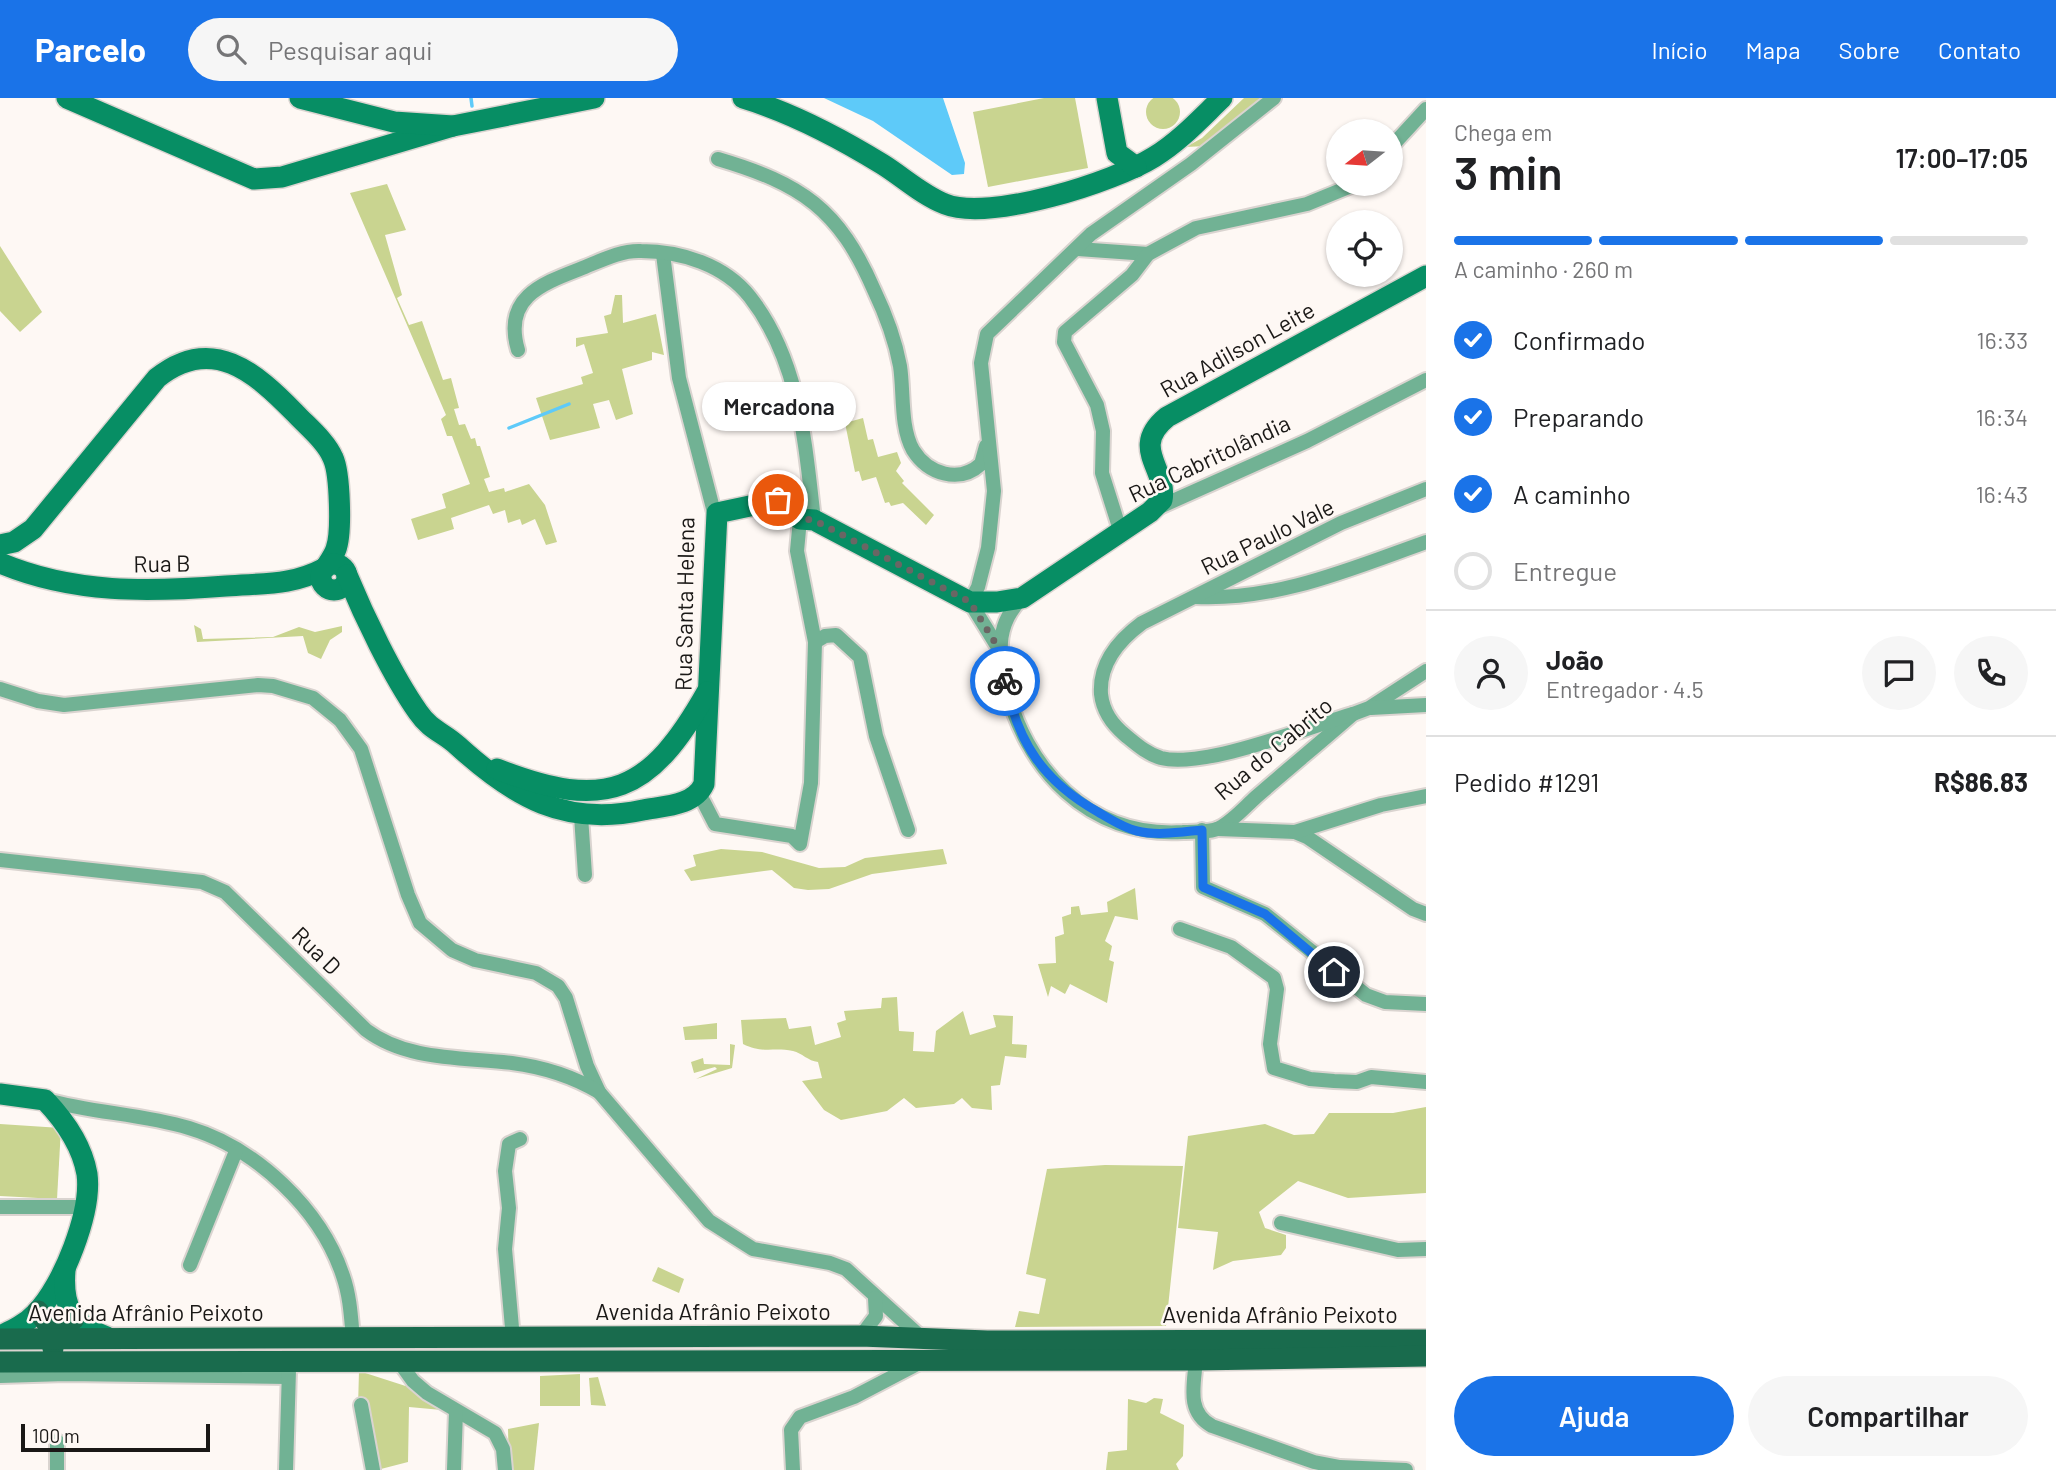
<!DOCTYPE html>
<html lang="pt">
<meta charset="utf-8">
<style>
body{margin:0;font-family:Barlow,sans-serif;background:#f6f6f6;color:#202124;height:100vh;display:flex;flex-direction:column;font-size:26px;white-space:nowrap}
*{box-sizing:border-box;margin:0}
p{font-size:23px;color:#757577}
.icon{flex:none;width:38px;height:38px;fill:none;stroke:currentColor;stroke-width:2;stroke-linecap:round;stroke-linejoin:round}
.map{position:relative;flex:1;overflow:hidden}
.details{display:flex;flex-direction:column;background:#fff;width:630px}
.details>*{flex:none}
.needle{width:46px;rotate:253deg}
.fabs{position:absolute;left:1326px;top:21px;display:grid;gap:14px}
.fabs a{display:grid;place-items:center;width:77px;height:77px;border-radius:50%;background:#fff;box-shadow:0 2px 5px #0004;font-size:35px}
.scale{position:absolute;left:21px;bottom:18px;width:189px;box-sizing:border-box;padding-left:7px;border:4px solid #1a1816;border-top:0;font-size:19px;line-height:24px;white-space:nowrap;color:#1a1816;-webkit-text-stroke:5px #fef8f4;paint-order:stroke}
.pin{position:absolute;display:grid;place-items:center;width:60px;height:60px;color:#fff;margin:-30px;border:4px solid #fff;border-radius:50%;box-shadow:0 2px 7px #0007}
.courier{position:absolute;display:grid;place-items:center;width:70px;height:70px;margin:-35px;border:5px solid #1a73e8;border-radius:50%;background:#fff;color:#222;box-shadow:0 2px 9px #0007}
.bubble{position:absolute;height:49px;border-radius:24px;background:#fff;box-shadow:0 2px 5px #0004;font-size:23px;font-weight:600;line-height:49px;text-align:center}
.summary em{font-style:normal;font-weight:600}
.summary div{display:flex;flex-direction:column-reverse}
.summary{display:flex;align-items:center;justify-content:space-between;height:119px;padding:0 28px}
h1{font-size:46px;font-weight:600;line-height:52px}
.bar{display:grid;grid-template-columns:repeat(4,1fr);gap:10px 7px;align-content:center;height:84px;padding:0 28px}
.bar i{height:9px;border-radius:5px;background:#e0e0e0}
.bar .active{background:#1a73e8}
.bar p{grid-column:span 4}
.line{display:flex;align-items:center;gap:18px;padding:0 28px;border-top:2px solid #e0e0e0}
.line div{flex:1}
.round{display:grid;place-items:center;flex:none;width:74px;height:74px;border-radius:37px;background:#f6f6f6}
ol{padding:0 28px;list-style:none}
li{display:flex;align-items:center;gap:21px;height:77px}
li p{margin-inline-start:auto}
li .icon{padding:7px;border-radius:50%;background:#1a73e8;color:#fff;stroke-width:4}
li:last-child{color:#757577}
li i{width:38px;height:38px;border:4px solid #e0e0e0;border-radius:50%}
.button{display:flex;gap:14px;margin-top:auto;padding:14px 28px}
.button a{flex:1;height:80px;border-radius:42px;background:#1a73e8;color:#fff;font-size:28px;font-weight:600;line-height:80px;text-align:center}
.button a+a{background:#f6f6f6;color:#202124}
header{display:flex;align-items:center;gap:42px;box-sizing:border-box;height:98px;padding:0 35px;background:#1a73e8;color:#fff}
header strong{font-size:33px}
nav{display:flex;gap:38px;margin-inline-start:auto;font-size:24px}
.search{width:490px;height:63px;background:#f6f6f6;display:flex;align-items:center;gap:18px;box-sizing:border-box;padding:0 24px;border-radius:38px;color:#757577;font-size:26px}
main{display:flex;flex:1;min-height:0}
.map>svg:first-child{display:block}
.green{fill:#c9d490}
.water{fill:#5ecaf9}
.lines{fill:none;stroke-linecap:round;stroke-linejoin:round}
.stream{stroke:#5ecaf9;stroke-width:3.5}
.street-casing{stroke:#dad4d0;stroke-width:18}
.secondary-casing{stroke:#dad4d0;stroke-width:24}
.primary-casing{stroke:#dad4d0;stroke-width:24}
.street{stroke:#71b294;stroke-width:14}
.secondary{stroke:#078e64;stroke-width:21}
.primary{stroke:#196b4d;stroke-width:21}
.done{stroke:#6a6664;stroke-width:7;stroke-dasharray:0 12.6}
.route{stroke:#1a73e8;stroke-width:9}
.labels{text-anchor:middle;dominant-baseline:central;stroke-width:5;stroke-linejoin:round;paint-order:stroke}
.street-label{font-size:23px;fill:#1a1816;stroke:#fef8f4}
</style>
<header>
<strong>Parcelo</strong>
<div class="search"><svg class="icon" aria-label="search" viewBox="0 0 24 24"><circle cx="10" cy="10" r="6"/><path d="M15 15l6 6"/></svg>Pesquisar aqui</div>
<nav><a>Início</a><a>Mapa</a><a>Sobre</a><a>Contato</a></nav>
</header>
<main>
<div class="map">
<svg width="1426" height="1372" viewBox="0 0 1426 1372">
<rect width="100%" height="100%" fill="#fef8f4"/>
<g class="green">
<circle cx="1163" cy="14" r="17"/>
<polygon points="1044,0 1075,0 1088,70 988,89 973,14"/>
<polygon points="1244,0 1263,0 1206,48 1186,49 1202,40"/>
<polygon points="387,86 406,132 385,137 402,197 397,200 409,227 422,223 443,282 451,280 459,310 454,311 459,327 465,326 471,341 475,340 477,348 480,348 490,379 484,381 489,394 504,390 505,394 529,386 545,407 557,444 546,447 535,421 522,427 520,421 508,425 505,412 493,416 489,407 451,420 454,431 418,442 411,421 446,410 442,396 470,386 452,338 447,338 441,321 446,317 350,95"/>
<polygon points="0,148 42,214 20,234 0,213"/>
<polygon points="615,197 622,197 623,225 656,216 664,257 652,254 652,262 622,271 633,316 616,322 609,302 593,306 600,330 550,342 536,300 583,286 581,279 593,275 584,246 576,249 576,240 608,235 604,218 611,216"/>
<polygon points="863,320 868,342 873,341 878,359 897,354 901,365 896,373 904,383 902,385 934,417 926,427 903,405 891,408 889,404 885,405 876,379 862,383 859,373 855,374 845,325"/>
<polygon points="194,527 201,531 203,541 273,539 299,529 315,534 342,528 342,534 330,542 321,561 308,555 303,538 197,544"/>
<polygon points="721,751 762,754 819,770 845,769 865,760 943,751 947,766 872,776 829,791 808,792 794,790 772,772 691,783 684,772 696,768 693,757"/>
<polygon points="1135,790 1138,822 1115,818 1105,843 1112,848 1109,862 1114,864 1107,905 1070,886 1065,896 1051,888 1048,899 1038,866 1056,865 1055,839 1064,836 1062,819 1071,816 1071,809 1079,808 1081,817 1108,814 1107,804"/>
<path d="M897,899L899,933L914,934L913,953L934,954L936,933L963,913L970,937L996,929L993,917L1013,918L1012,946L1027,947L1026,960L1005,958L1000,987L991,988L992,1012L972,1010L962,1000L954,1006L916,1010L904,1000L887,1013L841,1022L824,1012L802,983L822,980L818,964C808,963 802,955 793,953C773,949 763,956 743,946L741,922L786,920L789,931L811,928L815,947L841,939L837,925L846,922L844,913L881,910L882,900Z"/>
<polygon points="717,925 717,941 685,942 683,929"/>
<polygon points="730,946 735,947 732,970 696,981 717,971 715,969 694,975 691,964 703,960 704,966 730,967"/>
<polygon points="1426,1009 1426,1095 1348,1100 1298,1083 1259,1114 1265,1130 1286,1137 1286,1150 1281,1157 1233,1163 1213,1172 1218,1134 1178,1130 1188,1038 1265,1026 1294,1037 1314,1036 1329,1015 1393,1015"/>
<polygon points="0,1026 61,1030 57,1101 0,1098"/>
<polygon points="1105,1067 1183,1068 1166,1228 1015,1229 1019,1213 1039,1216 1046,1181 1026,1176 1047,1071"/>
<polygon points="658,1169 684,1181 679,1195 652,1183"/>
<polygon points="359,1273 449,1302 442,1312 409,1309 408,1364 377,1372 358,1309"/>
<polygon points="580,1276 580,1308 540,1308 540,1278"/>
<polygon points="598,1279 606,1308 591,1307 589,1280"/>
<polygon points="1154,1300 1163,1301 1160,1315 1184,1327 1183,1358 1176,1366 1179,1372 1106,1372 1108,1354 1127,1352 1128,1301 1146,1305"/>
<polygon points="539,1325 534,1372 509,1372 508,1331"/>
</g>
<polygon class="water" points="824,0 943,0 965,65 964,76 952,77 873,23"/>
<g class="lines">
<g class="stream">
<polyline points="471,0 472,8"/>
<polyline points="509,330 569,306"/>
</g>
<g class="street-casing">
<g id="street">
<polyline points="1391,49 1426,11"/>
<path d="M718,61C802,86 839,111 874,192C886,217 895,241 900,268C904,293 900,329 913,352C928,376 959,386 981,366L986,348"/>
<polyline points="1078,151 1148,156"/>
<polyline points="663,156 679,280 715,418"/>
<path d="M518,252C502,198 544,185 585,169C602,162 622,152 641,153C681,153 725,167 750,199C800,263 805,345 814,422"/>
<polyline points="1155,411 1307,343 1426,282"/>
<polyline points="1120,432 1102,375 1103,333 1097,307 1064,244 1065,234 1132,177 1148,156 1196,130 1307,106 1356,86"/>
<path d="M1195,499C1277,503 1350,471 1426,444"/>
<path d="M1022,500C997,525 998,552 1005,584C1024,671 1089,740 1183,734C1193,733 1211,735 1219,730C1232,724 1245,709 1256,699C1288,671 1321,644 1353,616L1369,610L1426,573"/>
<polyline points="815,544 825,538 836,537 860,559 876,638 908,732"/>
<polyline points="999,551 970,504 978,489 988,450 994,393 981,265 987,236 1091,136 1191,66 1274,0"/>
<polyline points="0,591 38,603 64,607 258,587 273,588 313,600 340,622 361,651 408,797 420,825 452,852 475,862 536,875 558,888 566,900 587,968 599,994 709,1123 753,1151 830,1165 846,1171 924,1242"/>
<polyline points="1371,610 1426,607"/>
<path d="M1353,616C1308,629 1204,671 1161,660C1147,656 1136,646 1125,637C1112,626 1103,614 1101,596C1099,566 1119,542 1142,525L1341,425L1426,391"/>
<polyline points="699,695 715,726 792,738 800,746 811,685 815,544 797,453 800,421"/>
<polyline points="581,718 585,777"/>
<polyline points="1218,731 1295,734 1307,739 1413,811 1426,816"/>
<polyline points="1202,732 1203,789 1265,816 1366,897 1385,904 1426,906"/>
<polyline points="1295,734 1381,707 1426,698"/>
<path d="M0,762L202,784L225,794L366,932C407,963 463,959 512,965C543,969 572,978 599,994"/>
<polyline points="1180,831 1231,849 1274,880 1277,891 1270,946 1274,970 1310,981 1334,983 1357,984 1371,979 1426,984"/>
<path d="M46,1002C93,1015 142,1016 189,1030C256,1050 321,1111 343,1178C350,1198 351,1219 353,1241"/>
<polyline points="0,1109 85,1109"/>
<polyline points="1281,1125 1398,1152 1426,1151"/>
<polyline points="190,1167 236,1053"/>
<polyline points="861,1238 876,1218 875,1200"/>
<polyline points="513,1241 505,1151 509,1110 505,1073 509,1046 520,1041"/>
<path d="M1196,1262C1194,1287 1186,1314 1212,1328L1314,1364L1340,1369L1406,1372"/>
<polyline points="400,1265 413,1283 427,1295 495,1335 503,1351 505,1372"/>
<polyline points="0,1278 66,1276 288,1279"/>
<polyline points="361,1307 373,1372"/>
<polyline points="57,1372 57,1343"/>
<polyline points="286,1372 289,1272"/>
<polyline points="454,1372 456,1313"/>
<polyline points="793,1372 791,1332 800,1319 854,1299 919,1265"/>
</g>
</g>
<g class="secondary-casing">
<g id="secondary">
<polyline points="67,0 254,81 282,79 453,28"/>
<polyline points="300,0 394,24 453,28 594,0"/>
<path d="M743,0C793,15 838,39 882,66C903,79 922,97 945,106C989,124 1114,84 1154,59C1180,43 1200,21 1222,0"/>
<polyline points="1107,0 1117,55 1136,69"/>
<path d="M0,447L14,444L33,431L157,280C212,236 255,274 295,315C307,328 326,343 333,360C340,375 342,435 336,451C334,457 329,464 326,469"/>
<path d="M0,465C73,496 149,494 226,488C264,485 291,488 325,470"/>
<circle cx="334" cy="479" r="13"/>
<path d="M347,477C364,518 392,577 418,614C431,633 443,634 458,648C514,699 565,729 643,712C664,708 694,708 704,686L717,415L778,402L800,421L814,422L970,504H997L1022,500L1150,414L1162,402C1168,371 1129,350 1167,319L1426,178"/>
<path d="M497,671C607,714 650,695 707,594"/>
<path d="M0,996L45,1002C64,1022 82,1047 87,1076C92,1114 63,1188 36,1215C26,1226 13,1232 0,1238"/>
<path d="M65,1172C62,1210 72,1226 107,1239"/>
</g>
</g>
<g class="primary-casing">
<g id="primary">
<polyline points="38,1213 52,1232 53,1251"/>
<polyline points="52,1232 74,1221"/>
<polyline points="0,1241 861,1238 987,1243 1426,1242"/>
<polyline points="0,1264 1196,1262 1426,1258"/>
</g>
</g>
<use href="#street" class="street"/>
<use href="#secondary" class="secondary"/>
<use href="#primary" class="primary"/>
</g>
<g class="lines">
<polyline class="done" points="778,402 800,421 814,422 970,504 999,551 1005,583"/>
<path class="route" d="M1005,583C1018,645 1043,683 1098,714C1110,721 1124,730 1137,733C1157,738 1181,734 1202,732L1203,789L1265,816L1334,874"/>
</g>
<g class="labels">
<g class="street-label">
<text transform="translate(1237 251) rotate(-29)">Rua Adilson Leite</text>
<text transform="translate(1209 360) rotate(-25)">Rua Cabritolândia</text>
<text transform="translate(1267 438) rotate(-26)">Rua Paulo Vale</text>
<text transform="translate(162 465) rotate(-1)">Rua B</text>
<text transform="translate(684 506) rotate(-89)">Rua Santa Helena</text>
<text transform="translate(1273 650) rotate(-40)">Rua do Cabrito</text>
<text transform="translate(317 852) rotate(44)">Rua D</text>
<text x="713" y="1213">Avenida Afrânio Peixoto</text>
<text x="146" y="1214">Avenida Afrânio Peixoto</text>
<text x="1280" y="1216">Avenida Afrânio Peixoto</text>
</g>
</g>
</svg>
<div class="fabs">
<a><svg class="needle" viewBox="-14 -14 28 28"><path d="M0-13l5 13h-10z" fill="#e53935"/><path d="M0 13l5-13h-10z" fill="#757577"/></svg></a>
<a><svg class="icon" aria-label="locate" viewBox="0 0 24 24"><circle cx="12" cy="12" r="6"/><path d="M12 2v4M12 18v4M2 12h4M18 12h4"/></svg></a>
</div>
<div class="scale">100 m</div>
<div class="pin" style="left:778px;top:402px;background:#ea580c"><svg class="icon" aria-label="bag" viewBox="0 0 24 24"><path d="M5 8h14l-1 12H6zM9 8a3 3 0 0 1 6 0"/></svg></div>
<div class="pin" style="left:1334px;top:874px;background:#1f2937"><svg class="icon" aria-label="home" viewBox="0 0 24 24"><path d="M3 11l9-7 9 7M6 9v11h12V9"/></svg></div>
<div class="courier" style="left:1005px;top:583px"><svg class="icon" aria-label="bike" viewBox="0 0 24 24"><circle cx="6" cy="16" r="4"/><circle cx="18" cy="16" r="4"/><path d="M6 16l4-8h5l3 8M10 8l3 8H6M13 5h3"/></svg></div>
<div class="bubble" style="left:702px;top:284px;width:154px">Mercadona</div>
</div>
<section class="details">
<div class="summary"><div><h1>3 min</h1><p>Chega em</p></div><em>17:00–17:05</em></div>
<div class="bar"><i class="active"></i><i class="active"></i><i class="active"></i><i></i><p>A caminho · 260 m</p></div>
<ol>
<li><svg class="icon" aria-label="check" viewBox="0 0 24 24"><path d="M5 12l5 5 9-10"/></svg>Confirmado<p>16:33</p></li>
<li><svg class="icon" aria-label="check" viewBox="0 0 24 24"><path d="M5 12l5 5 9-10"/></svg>Preparando<p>16:34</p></li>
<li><svg class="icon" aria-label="check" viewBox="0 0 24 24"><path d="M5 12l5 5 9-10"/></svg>A caminho<p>16:43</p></li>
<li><i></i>Entregue</li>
</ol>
<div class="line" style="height:126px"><a class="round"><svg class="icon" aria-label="person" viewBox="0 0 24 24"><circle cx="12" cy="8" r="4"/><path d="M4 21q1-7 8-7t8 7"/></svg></a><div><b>João</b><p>Entregador · 4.5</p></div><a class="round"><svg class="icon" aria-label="chat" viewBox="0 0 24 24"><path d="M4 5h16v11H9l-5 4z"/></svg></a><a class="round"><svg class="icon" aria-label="phone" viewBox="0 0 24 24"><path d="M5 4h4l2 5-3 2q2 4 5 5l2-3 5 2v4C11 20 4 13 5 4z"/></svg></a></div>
<div class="line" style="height:91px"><div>Pedido #1291</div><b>R$86.83</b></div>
<div class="button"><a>Ajuda</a><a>Compartilhar</a></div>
</section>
</main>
